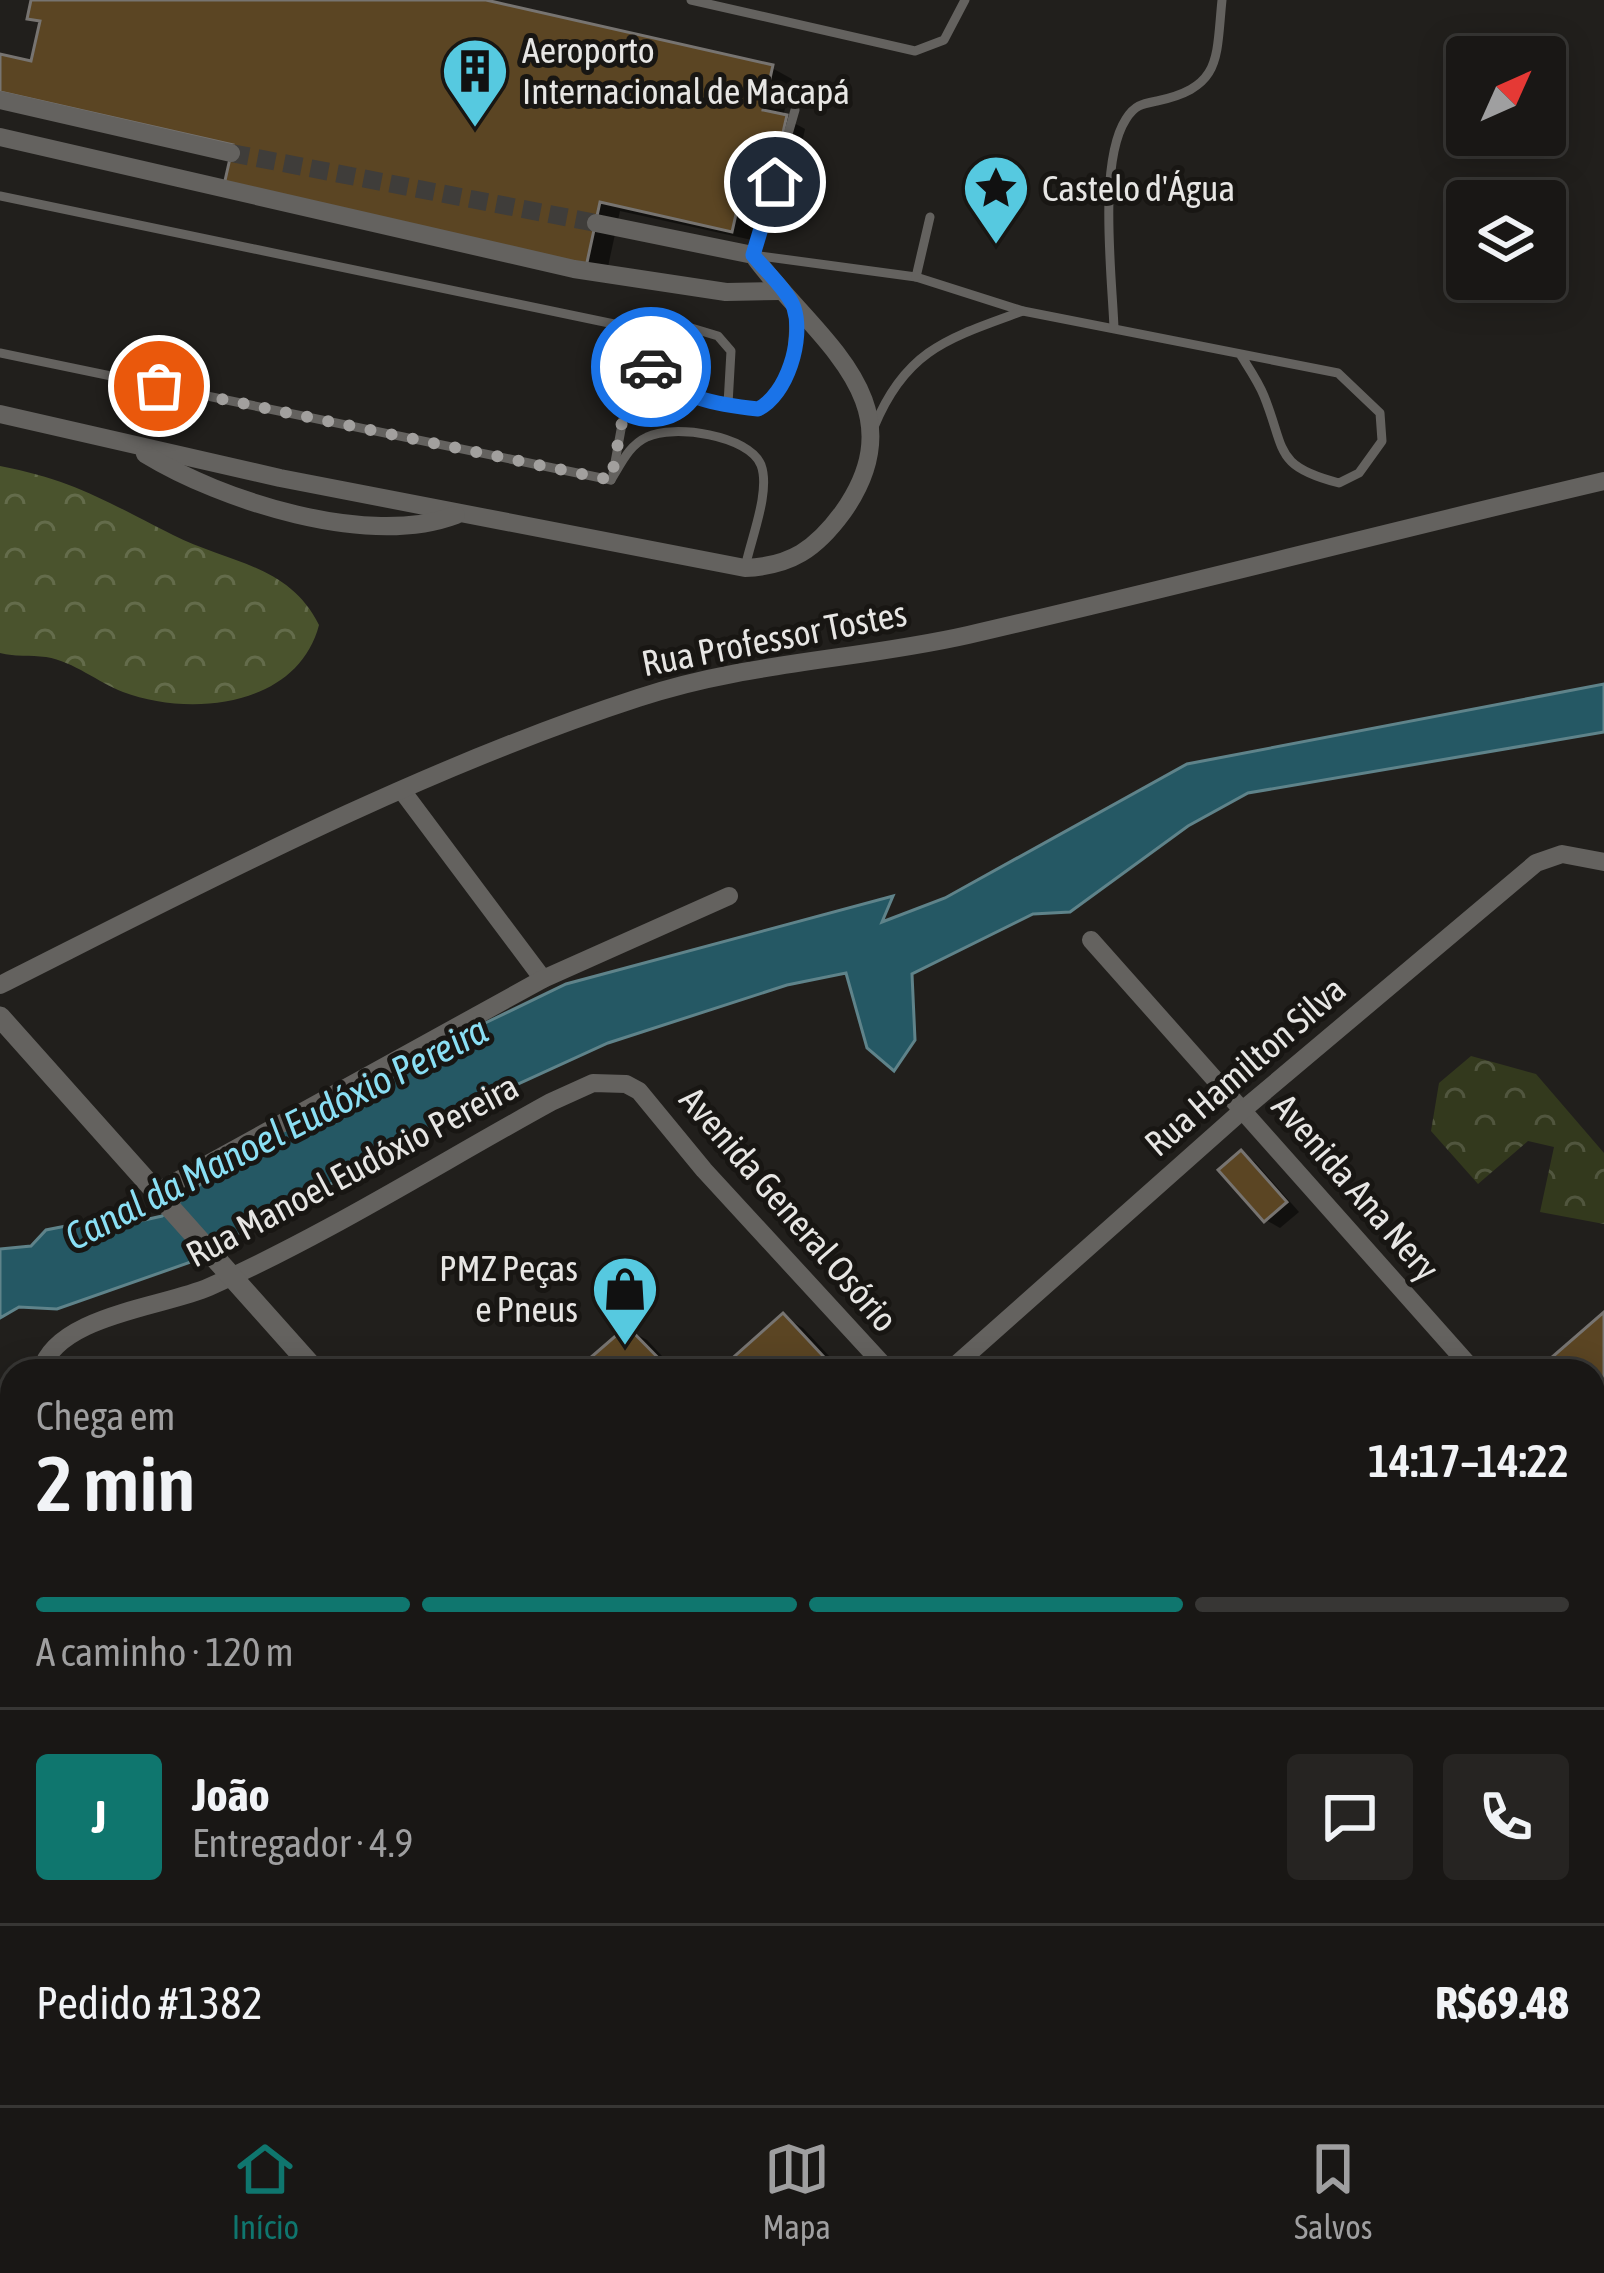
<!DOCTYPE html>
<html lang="pt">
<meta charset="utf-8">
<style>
body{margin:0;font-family:"Asap Condensed",sans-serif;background:#262422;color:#f1f3f6;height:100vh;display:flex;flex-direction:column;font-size:45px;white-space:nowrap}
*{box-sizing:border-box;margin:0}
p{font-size:39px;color:#9f9fa0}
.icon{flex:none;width:66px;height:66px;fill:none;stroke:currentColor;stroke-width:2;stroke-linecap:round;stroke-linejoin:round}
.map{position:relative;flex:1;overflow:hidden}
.side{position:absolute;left:0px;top:1359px;width:1605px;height:747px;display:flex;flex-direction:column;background:#191715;border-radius:36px 36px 0 0;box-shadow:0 6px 30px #0003,0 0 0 3px #373634}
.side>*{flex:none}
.needle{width:78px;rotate:45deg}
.fabs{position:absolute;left:1446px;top:36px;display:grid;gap:24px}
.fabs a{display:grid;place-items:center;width:120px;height:120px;border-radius:12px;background:#191715;box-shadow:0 6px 30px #0003,0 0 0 3px #373634;font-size:60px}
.pin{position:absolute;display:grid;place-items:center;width:102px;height:102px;color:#fff;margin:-51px;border:6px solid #fff;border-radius:50%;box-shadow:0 3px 12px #0007}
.courier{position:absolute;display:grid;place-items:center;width:120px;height:120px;margin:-60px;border:9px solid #1a73e8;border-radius:50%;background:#fff;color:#222;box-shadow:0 3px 15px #0007}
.headline em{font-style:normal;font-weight:600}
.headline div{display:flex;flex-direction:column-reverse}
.headline{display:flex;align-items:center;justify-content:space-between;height:204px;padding:0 36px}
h1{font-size:78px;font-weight:600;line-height:90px}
.bar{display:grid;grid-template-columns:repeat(4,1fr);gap:18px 12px;align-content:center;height:144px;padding:0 36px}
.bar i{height:15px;border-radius:9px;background:#373634}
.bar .active{background:#0f766e}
.bar p{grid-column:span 4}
.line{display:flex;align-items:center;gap:30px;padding:0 36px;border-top:3px solid #373634}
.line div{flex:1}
.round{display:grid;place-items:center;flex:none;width:126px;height:126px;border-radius:12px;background:#262422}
.dock{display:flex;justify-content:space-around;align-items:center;height:168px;border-top:3px solid #373634;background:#191715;font-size:33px;color:#9f9fa0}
.dock a{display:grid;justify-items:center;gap:6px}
.dock .active{color:#0f766e}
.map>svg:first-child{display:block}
.forest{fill:url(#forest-crowns)}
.park{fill:url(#park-crowns)}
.water{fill:#255864;stroke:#5f838a;stroke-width:3}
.shadow{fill:#0007}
.building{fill:#5b4523;stroke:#777471;stroke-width:3}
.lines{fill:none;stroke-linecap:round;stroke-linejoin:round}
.minor-tunnel{stroke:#3f3d3a;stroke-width:18;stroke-dasharray:18 9;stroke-linecap:butt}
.service{stroke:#64625f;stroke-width:9}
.minor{stroke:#64625f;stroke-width:18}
.tertiary{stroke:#64625f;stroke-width:21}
.primary{stroke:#a7902b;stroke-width:27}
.done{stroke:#a2a09e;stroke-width:12;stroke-dasharray:0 21.6}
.route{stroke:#1a73e8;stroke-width:15}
.labels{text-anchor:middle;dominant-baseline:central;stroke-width:10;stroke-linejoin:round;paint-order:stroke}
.poi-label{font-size:36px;fill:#e7e6e4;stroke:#181613;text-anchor:start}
.street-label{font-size:36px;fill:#e7e6e4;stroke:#181613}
.water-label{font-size:39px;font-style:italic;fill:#8adff4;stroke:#181613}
</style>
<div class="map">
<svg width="1604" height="2105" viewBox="0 0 1604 2105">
<defs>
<pattern id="forest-crowns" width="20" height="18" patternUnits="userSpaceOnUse" patternTransform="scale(3)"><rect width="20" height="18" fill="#4a532d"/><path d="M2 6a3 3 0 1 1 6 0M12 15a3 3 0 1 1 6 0" fill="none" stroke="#646c4b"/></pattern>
<pattern id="park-crowns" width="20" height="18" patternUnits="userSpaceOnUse" patternTransform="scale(3)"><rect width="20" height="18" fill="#33391d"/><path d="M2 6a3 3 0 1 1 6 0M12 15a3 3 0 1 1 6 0" fill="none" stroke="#51563e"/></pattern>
</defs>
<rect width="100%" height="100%" fill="#211f1c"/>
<path class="forest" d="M0,466C74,480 109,503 173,535C228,563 289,564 319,625C298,706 192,718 123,692C97,682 75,662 46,657C30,655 16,657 0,653Z"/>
<polygon class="park" points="1471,1056 1536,1074 1604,1153 1604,1224 1540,1212 1554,1147 1528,1141 1478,1184 1431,1131 1439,1083"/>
<polygon class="water" points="1604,684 1604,732 1248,793 1188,826 1070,912 1033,914 912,974 915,1040 894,1071 867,1048 846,973 787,985 608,1043 459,1111 391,1162 288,1199 205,1257 57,1309 19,1307 0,1318 0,1249 31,1246 46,1230 81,1223 109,1228 162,1216 238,1153 411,1069 455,1047 481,1025 566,984 893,896 882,922 945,898 1187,764"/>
<g class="shadow">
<polygon points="34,0 473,0 772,68 792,79 783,117 805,129 795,176 767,170 752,240 620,211 606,276 235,150 0,57 33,65 42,24 30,17"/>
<polygon points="1241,1153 1255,1162 1299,1212 1280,1228 1266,1220"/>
<polygon points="783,1316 803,1328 843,1371 722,1371"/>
<polygon points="1604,1316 1604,1395 1593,1404 1593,1371 1540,1371"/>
<polygon points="627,1329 647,1340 676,1371 580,1371"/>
<polygon points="173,2094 194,2094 207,2105 160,2105"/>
</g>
<g class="building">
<polygon points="31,0 486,0 773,65 763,110 787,115 775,167 748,161 732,232 600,202 586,267 224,185 233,145 0,92 0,54 31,61 40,21 27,19"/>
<polygon points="1241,1150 1287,1202 1264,1222 1218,1170"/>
<polygon points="1604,1312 1604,1383 1593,1392 1593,1371 1536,1371"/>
<polygon points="783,1313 837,1371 718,1371"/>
<polygon points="627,1326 671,1371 575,1371"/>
<polygon points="1604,1405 1604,1474 1593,1462 1593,1415"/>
<polygon points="168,2094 190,2094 200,2105 155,2105"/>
<polygon points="610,2094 660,2094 669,2105 596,2105"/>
<polygon points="905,2094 916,2105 889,2105 902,2094"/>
</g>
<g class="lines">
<polyline class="minor-tunnel" points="231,153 596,223"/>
<g class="service">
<polyline points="691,0 915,51 944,40 965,0"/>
<path d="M795,110L753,255L916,277L1023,311L1338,373L1380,413L1382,441L1359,473L1339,483C1273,466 1286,450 1264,396C1258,381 1248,367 1240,354"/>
<path d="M0,196L614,324C636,336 642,357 658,375C678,400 728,405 758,409C794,392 794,344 794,308"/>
<polyline points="916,277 930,217"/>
<path d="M1114,328C1112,276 1098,162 1126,119C1135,105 1142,104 1157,101C1222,87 1216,59 1222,0"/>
<polyline points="0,353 611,480"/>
<polyline points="644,356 688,327 718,336 731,351 728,404"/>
<path d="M874,427C906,349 949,338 1023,311"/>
<polyline points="613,473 637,343"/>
<path d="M611,480C621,464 629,445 647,437C673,424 749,435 761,465C771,492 750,541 745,568"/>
</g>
<g class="minor">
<polyline points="0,100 231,153"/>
<polyline points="0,137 574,269 726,292 780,291"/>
<path d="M0,414L280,478L745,568C791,566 816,549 843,512C922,400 812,337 753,255L596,223"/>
<path d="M145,454C222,501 368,548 456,515"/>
<polyline points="403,792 543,979"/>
<polyline points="1091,940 1474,1371"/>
<path d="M0,985C207,881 417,770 638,698C745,662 858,660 968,635C1180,586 1391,531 1604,481"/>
<polyline points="159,1191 543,979 729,896"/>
<path d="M41,1371C56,1315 164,1307 209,1287C326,1235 438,1164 551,1102L593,1083L626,1084L639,1091L704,1170L889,1371"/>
<polyline points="949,1371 1244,1109 1536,863 1562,854 1604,862"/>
<polyline points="1593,1507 1604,1519"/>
<polyline points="0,1686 12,1699"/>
<polyline points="0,2070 12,2084"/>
<polyline points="21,2094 30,2105"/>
<polyline points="355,2094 365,2105"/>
<polyline points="1521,2094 1531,2105"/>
<polyline points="102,2105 115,2094"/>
</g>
<g class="tertiary">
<polyline points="0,1017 316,1371"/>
<polyline points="947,2094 956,2105"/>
</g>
<g class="primary">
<polyline points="1593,1746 1604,1737"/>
<polyline points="1187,2105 1199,2094"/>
</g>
</g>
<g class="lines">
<polyline class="done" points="159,386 611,480 637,343 651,367"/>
<path class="route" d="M651,367C675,398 720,405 758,409C787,395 804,339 794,308C789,292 764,269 753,255L775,182"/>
</g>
<defs>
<g id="building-pin" transform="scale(3.45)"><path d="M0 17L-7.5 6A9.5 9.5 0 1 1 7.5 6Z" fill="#56c9e0" stroke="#181613"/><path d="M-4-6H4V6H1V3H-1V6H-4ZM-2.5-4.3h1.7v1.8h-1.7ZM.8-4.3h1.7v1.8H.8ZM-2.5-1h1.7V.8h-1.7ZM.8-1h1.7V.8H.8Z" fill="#111"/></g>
<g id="sight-pin" transform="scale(3.45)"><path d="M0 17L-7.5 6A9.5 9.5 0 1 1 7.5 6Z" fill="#56c9e0" stroke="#181613"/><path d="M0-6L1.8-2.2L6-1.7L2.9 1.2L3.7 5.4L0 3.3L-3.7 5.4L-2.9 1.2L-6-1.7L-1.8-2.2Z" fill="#111"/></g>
<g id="shop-pin" transform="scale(3.45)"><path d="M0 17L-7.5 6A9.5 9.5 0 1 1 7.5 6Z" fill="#56c9e0" stroke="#181613"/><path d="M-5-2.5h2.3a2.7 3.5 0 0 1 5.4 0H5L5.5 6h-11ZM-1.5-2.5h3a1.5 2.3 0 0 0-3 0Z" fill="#111"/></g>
</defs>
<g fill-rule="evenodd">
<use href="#building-pin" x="475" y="71"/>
<use href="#sight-pin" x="996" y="188"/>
<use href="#shop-pin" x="625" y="1289"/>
</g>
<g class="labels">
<g class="poi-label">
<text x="522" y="50">Aeroporto<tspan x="522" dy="41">Internacional de Macapá</tspan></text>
<text x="1042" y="188">Castelo d'Água</text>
<text x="578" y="1268" text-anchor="end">PMZ Peças<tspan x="578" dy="41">e Pneus</tspan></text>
</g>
<g class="street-label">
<text transform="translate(774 638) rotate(-11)">Rua Professor Tostes</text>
<text transform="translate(1245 1066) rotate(-41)">Rua Hamilton Silva</text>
<text transform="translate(352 1170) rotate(-28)">Rua Manoel Eudóxio Pereira</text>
<text transform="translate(1356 1187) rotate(49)">Avenida Ana Nery</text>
<text transform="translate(789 1209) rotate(49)">Avenida General Osório</text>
</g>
<g class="water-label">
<text transform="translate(276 1133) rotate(-27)">Canal da Manoel Eudóxio Pereira</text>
</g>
</g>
</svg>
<div class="fabs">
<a><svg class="needle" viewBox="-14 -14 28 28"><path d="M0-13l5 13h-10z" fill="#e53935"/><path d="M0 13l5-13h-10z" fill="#9f9fa0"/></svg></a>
<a><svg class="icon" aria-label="layers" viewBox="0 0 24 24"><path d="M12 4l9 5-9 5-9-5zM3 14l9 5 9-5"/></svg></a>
</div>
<div class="pin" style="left:159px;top:386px;background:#ea580c"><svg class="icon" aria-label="bag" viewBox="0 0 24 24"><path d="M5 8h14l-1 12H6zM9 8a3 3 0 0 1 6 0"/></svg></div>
<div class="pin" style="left:775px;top:182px;background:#1f2937"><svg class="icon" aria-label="home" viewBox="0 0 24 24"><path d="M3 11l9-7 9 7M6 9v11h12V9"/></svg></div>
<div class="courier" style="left:651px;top:367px"><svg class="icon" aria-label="car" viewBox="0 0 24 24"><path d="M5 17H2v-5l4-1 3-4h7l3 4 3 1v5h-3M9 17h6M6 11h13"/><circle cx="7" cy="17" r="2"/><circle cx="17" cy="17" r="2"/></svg></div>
<section class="side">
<div class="headline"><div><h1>2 min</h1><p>Chega em</p></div><em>14:17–14:22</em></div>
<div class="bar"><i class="active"></i><i class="active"></i><i class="active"></i><i></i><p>A caminho · 120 m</p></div>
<div class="line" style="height:216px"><b class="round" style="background:#0f766e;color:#fff">J</b><div><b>João</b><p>Entregador · 4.9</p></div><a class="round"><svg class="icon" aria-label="chat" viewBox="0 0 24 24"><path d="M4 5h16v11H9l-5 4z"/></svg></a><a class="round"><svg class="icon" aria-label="phone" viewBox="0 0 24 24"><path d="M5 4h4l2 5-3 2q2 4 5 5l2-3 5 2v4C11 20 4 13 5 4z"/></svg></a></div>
<div class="line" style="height:156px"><div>Pedido #1382</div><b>R$69.48</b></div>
</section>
</div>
<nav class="dock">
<a class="active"><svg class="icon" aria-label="home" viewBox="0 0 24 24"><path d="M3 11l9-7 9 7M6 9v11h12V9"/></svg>Início</a>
<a><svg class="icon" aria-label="map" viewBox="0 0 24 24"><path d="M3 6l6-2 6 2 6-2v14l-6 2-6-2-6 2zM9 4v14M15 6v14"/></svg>Mapa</a>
<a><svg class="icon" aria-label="saved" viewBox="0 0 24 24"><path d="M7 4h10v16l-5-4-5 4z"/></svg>Salvos</a>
</nav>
